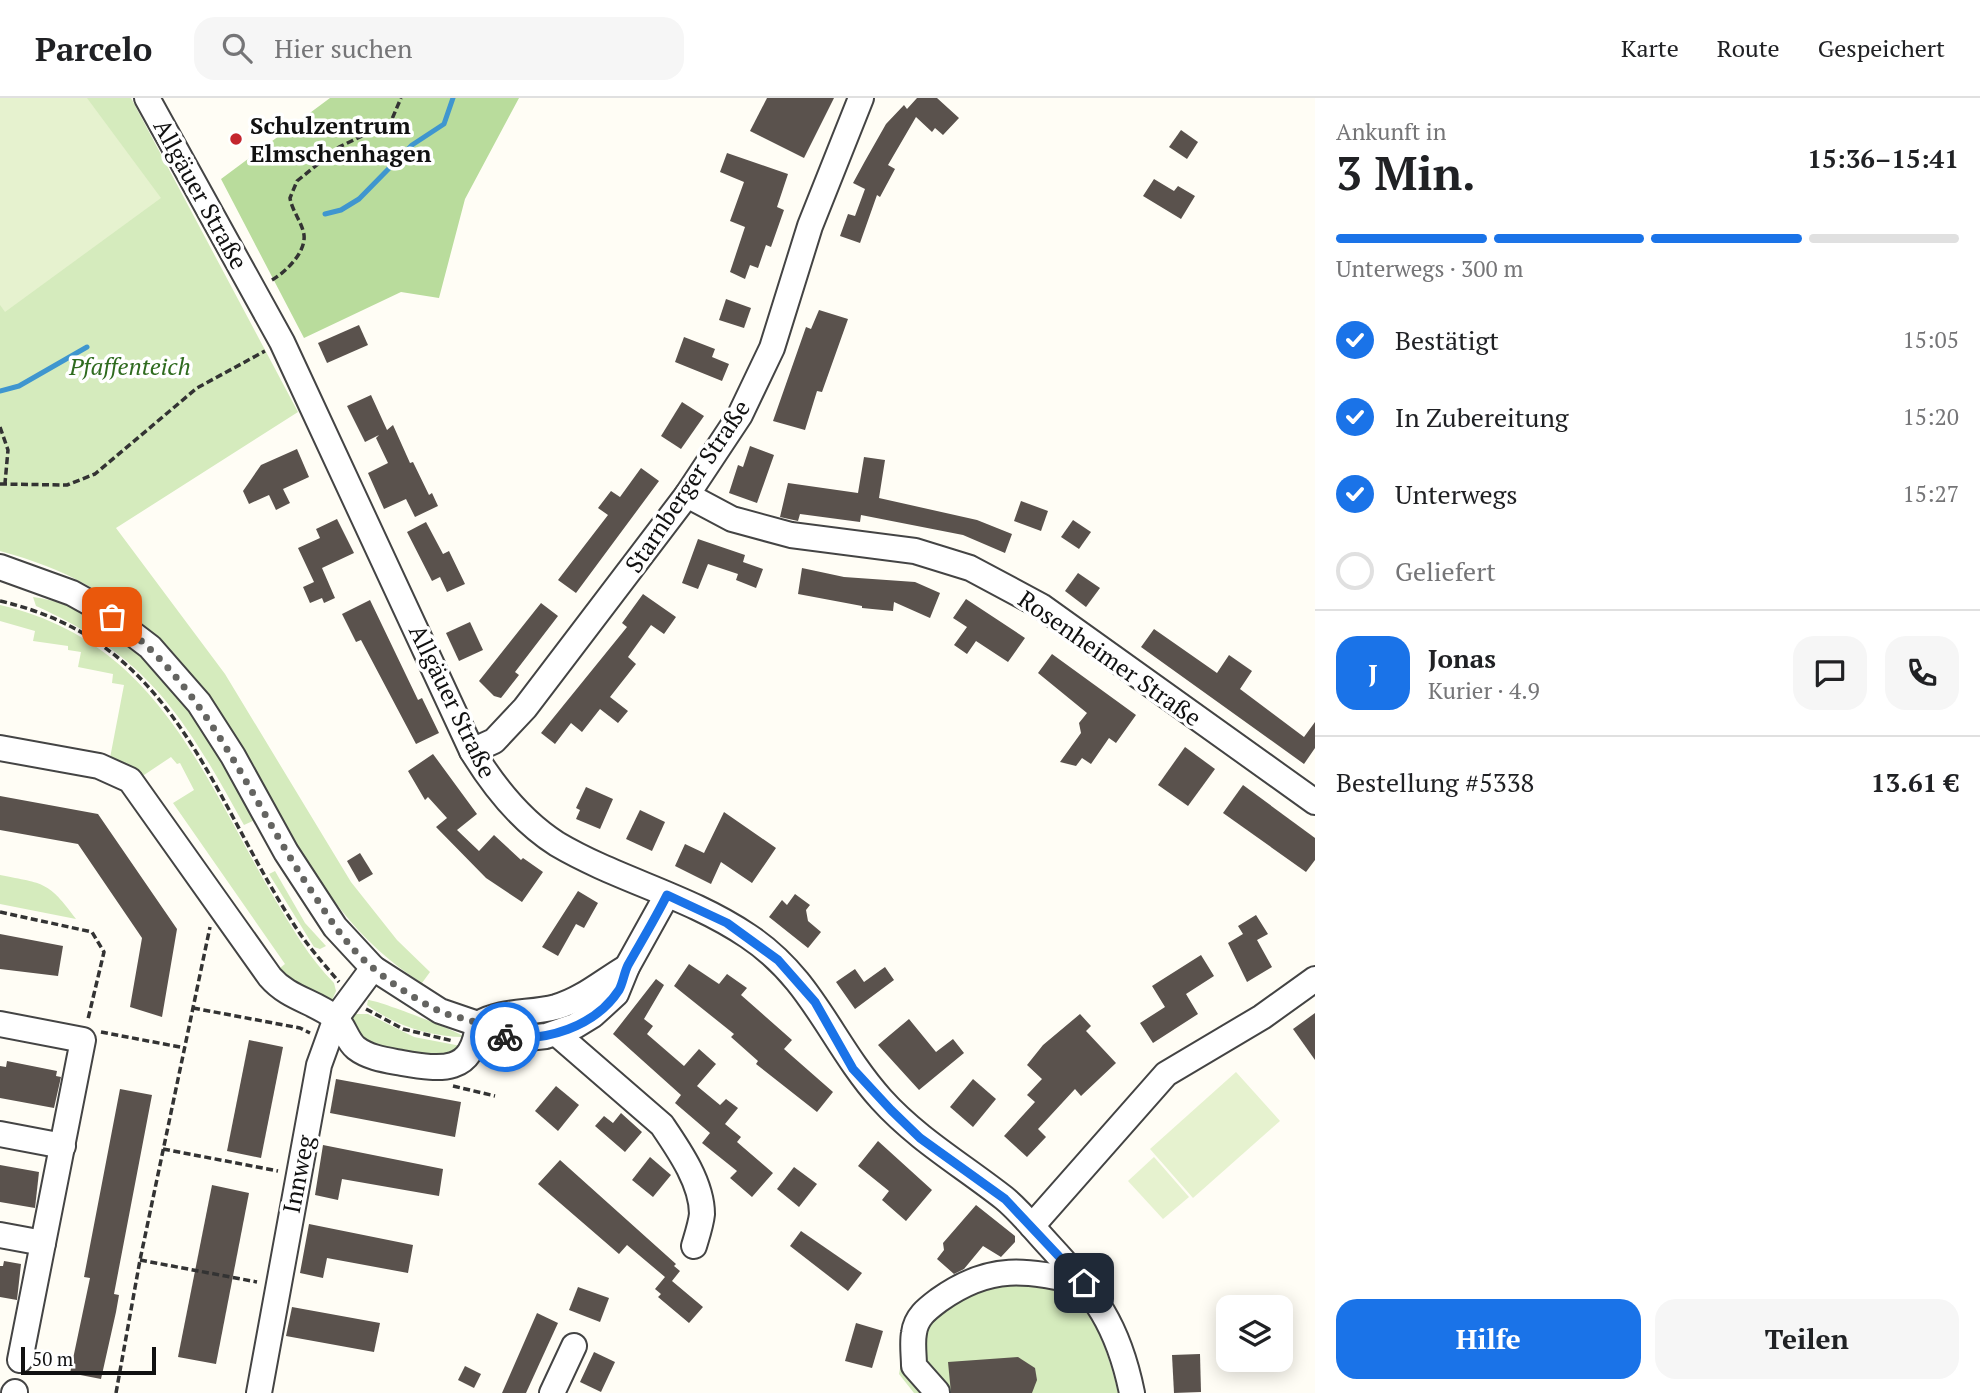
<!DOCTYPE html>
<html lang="de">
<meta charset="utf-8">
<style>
body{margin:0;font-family:"PT Serif",serif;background:#f6f6f6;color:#202124;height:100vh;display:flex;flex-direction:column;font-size:26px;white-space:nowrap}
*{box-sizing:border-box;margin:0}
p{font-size:23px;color:#757577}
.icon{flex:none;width:38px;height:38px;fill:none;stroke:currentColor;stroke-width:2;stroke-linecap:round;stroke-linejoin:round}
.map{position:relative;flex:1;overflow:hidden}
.panel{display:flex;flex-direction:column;background:#fff;width:665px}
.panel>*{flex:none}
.tools{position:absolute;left:1216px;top:1197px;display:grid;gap:14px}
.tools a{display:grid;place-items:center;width:77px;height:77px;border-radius:14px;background:#fff;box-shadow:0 4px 18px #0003;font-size:35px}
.scale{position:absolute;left:21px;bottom:18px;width:135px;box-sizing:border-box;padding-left:7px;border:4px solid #111;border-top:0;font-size:19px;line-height:24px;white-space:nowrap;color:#111;-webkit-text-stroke:5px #fff;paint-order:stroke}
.pin{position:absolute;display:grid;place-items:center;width:60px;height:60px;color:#fff;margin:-30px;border-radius:14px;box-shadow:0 4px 10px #0006}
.courier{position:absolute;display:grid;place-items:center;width:70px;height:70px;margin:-35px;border:5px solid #1a73e8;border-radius:50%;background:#fff;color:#222;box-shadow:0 2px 9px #0007}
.head em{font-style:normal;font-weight:700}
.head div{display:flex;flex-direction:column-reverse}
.head{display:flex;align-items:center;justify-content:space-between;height:119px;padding:0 21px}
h1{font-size:46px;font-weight:700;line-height:52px}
.bar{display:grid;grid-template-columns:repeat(4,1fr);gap:10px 7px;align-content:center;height:84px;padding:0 21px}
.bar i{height:9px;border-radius:5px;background:#e0e0e0}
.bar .active{background:#1a73e8}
.bar p{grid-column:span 4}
.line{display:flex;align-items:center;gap:18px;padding:0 21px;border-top:2px solid #e0e0e0}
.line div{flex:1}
.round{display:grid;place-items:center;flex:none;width:74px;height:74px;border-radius:21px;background:#f6f6f6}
ol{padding:0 21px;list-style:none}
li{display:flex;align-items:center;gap:21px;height:77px}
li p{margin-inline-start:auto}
li .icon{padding:7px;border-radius:50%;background:#1a73e8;color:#fff;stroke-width:4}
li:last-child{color:#757577}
li i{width:38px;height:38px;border:4px solid #e0e0e0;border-radius:50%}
.action{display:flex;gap:14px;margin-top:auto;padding:14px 21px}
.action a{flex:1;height:80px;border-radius:21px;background:#1a73e8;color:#fff;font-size:28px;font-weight:700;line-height:80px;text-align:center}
.action a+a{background:#f6f6f6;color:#202124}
header{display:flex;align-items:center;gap:42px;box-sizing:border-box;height:98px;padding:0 35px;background:#fff;border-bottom:2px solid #e0e0e0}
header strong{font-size:33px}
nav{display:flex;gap:38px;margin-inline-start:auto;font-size:24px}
.search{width:490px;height:63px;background:#f6f6f6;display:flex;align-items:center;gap:18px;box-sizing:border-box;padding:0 24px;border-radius:21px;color:#757577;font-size:26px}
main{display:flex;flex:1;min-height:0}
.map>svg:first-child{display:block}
.green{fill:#d5ebbd}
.forest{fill:#b9dc9c}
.pitch{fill:#e6f2cf}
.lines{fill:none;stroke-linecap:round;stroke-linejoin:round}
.stream{stroke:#3f96cf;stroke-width:5}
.building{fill:#5a524d}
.minor-casing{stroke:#444;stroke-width:28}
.path{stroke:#333;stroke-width:3.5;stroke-dasharray:7 3.5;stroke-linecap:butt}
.minor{stroke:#fff;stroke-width:24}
.done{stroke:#646461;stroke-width:7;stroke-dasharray:0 12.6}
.route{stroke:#1a73e8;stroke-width:9}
.poi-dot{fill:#c4262e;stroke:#fff;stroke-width:2.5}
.labels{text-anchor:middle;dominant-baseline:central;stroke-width:7;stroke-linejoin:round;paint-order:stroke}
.poi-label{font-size:24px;font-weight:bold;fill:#111;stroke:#fff;text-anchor:start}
.street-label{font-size:24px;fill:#111;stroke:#fff}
.park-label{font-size:24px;font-style:italic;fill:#2f6b1f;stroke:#fff}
</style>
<header>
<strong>Parcelo</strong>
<div class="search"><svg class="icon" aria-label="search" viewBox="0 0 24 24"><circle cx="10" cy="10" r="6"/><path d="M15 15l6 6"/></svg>Hier suchen</div>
<nav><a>Karte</a><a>Route</a><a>Gespeichert</a></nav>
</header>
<main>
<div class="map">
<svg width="1315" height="1295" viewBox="0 0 1315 1295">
<rect width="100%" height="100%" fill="#fffdf5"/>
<g class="green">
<path d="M0,0H131L298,314L116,430L225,576L351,784L397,842L430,874L422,885C355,843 322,789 283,722C208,592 155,494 0,453Z"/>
<path d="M33,499C143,514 207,635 255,722L244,727C186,622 150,559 36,508Z"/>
<path d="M0,507C156,543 201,674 273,798C291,828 309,860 334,885L336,893L330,907L275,874L285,866L173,705L194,692L180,665L177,666L171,659L141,679L127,666L110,660L124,587L112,585L113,576L78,569L81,554L68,552V548L33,543L35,533L0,523Z"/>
<polygon points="275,773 305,825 326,848 320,851 314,849 269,776"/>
<path d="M0,777C45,786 48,783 76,821L0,806Z"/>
<path d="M368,902C378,902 460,934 464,939C430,939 394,927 367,907Z"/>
<polygon points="356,916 368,916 414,939 461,948 443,961 371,947 363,944 351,921"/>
<path d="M1003,1164C1025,1172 1052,1178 1071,1190C1091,1203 1114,1272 1118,1295H914L899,1276L909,1219Z"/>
</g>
<polygon class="forest" points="330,0 519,0 465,101 439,200 401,194 304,240 221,81"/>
<g class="pitch">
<polygon points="0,0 87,0 161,100 5,214 0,207"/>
<polygon points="1236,974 1280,1023 1193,1100 1150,1051"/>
<polygon points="1154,1059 1189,1099 1163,1121 1128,1083"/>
</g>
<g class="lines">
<g class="stream">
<polyline points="325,116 341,112 359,101 412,47 444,26 453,0"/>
<polyline points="0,293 19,288 87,249"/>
</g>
</g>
<g class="building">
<polygon points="767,0 834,0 804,60 750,33"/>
<polygon points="917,0 937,0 959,20 943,37 935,30 932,34 916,19 888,67 895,71 880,99 877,97 860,145 840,138 848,116 855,118 865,91 853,85 865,63 886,26 904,7 907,11"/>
<polygon points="1181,32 1198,44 1187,61 1169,49"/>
<polygon points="727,55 788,76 777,109 784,112 771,149 766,147 758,170 750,167 745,181 730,174 745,129 730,123 744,84 720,74"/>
<polygon points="1154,81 1174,93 1178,88 1195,98 1181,121 1143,98"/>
<polygon points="726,201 751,210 744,230 719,222"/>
<polygon points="819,212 848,221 822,294 817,293 805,332 773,323 806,229 811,231"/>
<polygon points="359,227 368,247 327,265 318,245"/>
<polygon points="684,239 715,251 712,259 729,266 722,283 675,264"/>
<polygon points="371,297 387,332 393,327 410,365 413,364 429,397 432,395 438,408 415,419 406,401 384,411 368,375 388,365 376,340 379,337 365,344 347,308"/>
<polygon points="682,304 704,318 681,351 661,338"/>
<polygon points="750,348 774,357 757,405 729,395 738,367 743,369"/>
<polygon points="297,351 309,379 283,391 290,405 276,412 269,397 249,406 243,393 261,367"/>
<polygon points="864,359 885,362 879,400 977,422 1012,436 1005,455 963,437 861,417 860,424 800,416 798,423 780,419 788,385 858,395"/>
<polygon points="641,370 659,383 576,495 558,482 608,417 598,410 611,393 620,399"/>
<polygon points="1021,403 1048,413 1041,433 1014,423"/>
<polygon points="337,421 354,455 322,470 335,500 324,505 322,500 310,505 303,489 314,484 298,450 320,440 316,431"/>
<polygon points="1073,422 1091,434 1079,451 1061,439"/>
<polygon points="426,424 443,456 449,453 465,486 447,494 440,479 432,483 407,434"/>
<polygon points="698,441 745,457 743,464 763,471 756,490 736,482 738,476 708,466 698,491 682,485"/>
<polygon points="802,470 844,479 915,484 940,495 930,520 894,504 893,513 862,510 862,508 798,496"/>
<polygon points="1078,475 1100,490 1086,509 1065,493"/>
<polygon points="643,496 676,519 664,536 651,527 628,559 636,566 610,599 628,613 618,625 600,611 582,634 571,625 555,646 541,635 627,529 622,525"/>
<polygon points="966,501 1025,540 1008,564 976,543 967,556 954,547 967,529 953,520"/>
<polygon points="370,502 418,602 422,600 439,635 416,646 361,542 356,544 342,516"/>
<polygon points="541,505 558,518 515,574 519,577 501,600 494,598 479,583"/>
<polygon points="470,524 483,552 459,563 446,535"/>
<polygon points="1154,531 1217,575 1229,557 1252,573 1240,591 1304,639 1315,624 1315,650 1304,666 1141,549"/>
<polygon points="1052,556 1136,617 1116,645 1109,640 1091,666 1082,660 1076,668 1060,664 1081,635 1079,625 1087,615 1038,575"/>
<polygon points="1185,649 1215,671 1188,708 1158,687"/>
<polygon points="433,656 477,716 457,732 479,753 494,737 521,762 523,760 543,774 522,804 486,780 436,729 447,720 428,699 425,702 408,673"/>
<polygon points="1243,687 1315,740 1315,762 1306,774 1223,715"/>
<polygon points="586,689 613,701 600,731 576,721 580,712 576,710"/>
<polygon points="0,698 98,716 177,831 162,919 130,909 142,840 78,746 0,732"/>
<polygon points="640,712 665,724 652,753 626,741"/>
<polygon points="724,714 776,750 752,785 721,764 711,786 675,768 685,746 704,755"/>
<polygon points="360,755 373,776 359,784 347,763"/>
<polygon points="578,793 598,805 584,830 576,826 558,858 542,849"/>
<polygon points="795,796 810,807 806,812 808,823 821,834 808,850 769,819 782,802 787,807"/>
<polygon points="1256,817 1268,836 1257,842 1272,869 1247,884 1228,845 1243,836 1238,828"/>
<polygon points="0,836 63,848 58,878 0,871"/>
<polygon points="1201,857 1214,878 1186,896 1198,916 1153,945 1140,925 1165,909 1152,888"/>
<polygon points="689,866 719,886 727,876 747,890 741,897 792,942 784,951 833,994 817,1014 756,966 758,963 731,939 734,936 674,888"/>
<polygon points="885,869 894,882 855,911 836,884 855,871 864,884"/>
<polygon points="656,881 664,887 644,921 653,928 647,936 684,968 699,951 716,966 697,988 720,1007 726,1001 738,1010 725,1026 741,1039 737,1044 773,1075 752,1099 730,1080 737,1073 702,1045 710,1035 675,1005 681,997 613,936"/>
<polygon points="1315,915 1315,962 1293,931"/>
<polygon points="1080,916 1091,928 1086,933 1116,965 1081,998 1075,991 1038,1031 1046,1039 1027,1059 1004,1038 1035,1004 1027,997 1042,981 1027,967 1043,947"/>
<polygon points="909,921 936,954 953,941 964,955 919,992 878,947"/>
<polygon points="249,942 283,949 261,1060 227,1053"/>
<polygon points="7,963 57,973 56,978 61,979 54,1010 0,1000 0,968 6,969"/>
<polygon points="336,981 461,1004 455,1039 330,1015"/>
<polygon points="973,981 996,1001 973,1029 950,1009"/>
<polygon points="556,988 579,1007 558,1033 535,1013"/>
<polygon points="120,991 152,997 114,1196 119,1197 116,1214 101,1281 70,1275 90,1180 84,1179"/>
<polygon points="621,1015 642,1034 625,1054 595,1028 604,1018 613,1025"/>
<polygon points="878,1043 932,1092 906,1123 882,1102 889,1093 858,1068"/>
<polygon points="323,1047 443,1071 439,1098 342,1081 338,1102 315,1097"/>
<polygon points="650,1059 671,1077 653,1099 632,1082"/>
<polygon points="560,1062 676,1166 674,1168 680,1173 672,1183 703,1209 689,1225 658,1199 661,1196 655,1191 665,1179 627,1147 619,1156 538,1086"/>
<polygon points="0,1067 39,1074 35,1110 0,1104"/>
<polygon points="794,1069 817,1086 799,1109 777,1091"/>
<polygon points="212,1087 249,1095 216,1266 178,1259"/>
<polygon points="976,1107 1015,1138 1015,1144 1001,1159 983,1148 964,1171 954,1176 937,1161 944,1152 943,1145"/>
<polygon points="309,1126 413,1147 408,1175 327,1160 323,1180 300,1175"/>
<polygon points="801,1133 862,1175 848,1193 790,1148"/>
<polygon points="4,1163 21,1166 17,1202 0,1199 0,1168 3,1168"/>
<polygon points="578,1189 609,1200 600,1224 569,1212"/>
<polygon points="292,1209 380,1225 374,1254 286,1238"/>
<polygon points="537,1215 558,1225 526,1295 502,1295"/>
<polygon points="856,1225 883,1233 872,1270 845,1263"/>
<polygon points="594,1254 615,1264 601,1294 580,1284"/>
<polygon points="1200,1256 1201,1294 1174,1295 1172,1257"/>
<polygon points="1018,1259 1035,1270 1037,1282 1032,1295 951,1295 948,1264"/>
<polygon points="465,1268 481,1276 474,1290 458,1282"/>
</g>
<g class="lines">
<g class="minor-casing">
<g id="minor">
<path d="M147,0L282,244L472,653C494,689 521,723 557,746C618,782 689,798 748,838C813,881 831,945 881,1001C917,1041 962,1067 1004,1100C1020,1113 1034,1131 1048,1146C1095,1197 1118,1226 1132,1295"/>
<polyline points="687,397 732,421 791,437 915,453 970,470 1041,508 1315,704"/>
<polyline points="0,469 72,495 99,510 150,549 199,605 233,658 286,754 335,829 373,870 440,913 478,926 490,936 519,941 546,938 575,928 593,917 616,896 627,869 667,797"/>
<path d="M0,650L99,668L130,682L270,879C288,900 313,903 334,919C344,926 346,942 356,950C369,960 386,962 402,965C442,972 473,976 478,926"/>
<polyline points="472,653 494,643 525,610 687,397 740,317 772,250 810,128 861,0"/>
<polyline points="0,926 83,942 20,1262"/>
<path d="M478,926C502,912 529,916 556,909C583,901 603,883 627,869"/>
<path d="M557,936L662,1027C679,1052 702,1085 702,1116C701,1126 697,1138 694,1148"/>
<polyline points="0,1036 63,1048"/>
<polyline points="1032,1128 1166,976 1262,919 1315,881"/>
<polyline points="0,1137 43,1145"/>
<path d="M937,1294L914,1268C914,1258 912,1245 914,1235C916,1219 927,1211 939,1202C991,1165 1026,1172 1084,1185"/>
<polyline points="14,1295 15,1294"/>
<polyline points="259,1295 319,967 336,920 373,870"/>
<polyline points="552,1295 574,1248"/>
</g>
</g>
<g class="path">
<path d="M272,182C286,174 306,154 304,137C302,124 292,113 290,100L297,83L339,49L385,27L392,21L401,0"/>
<polyline points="0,329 8,352 5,385"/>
<polyline points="0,386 67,387 95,376 197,290 265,253"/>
<path d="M0,503C175,543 208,693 293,825C306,846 323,865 339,884"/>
<polyline points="0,814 92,834 104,854 88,921"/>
<polyline points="193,910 300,930 310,935"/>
<polyline points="366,911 403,931 453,943"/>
<polyline points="101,934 185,950"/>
<polyline points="453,988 495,998"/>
<polyline points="163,1051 278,1073"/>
<polyline points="140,1162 257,1184"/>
<polyline points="116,1295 140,1162 210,829"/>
</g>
<use href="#minor" class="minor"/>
</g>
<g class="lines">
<path class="done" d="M112,519C207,588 246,693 308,788C325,813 340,839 362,860C384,881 414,901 441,914C453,919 466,920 477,925C488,931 491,937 505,939"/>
<path class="route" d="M505,939C545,944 595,929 619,892C623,885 624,875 628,867C641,844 655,821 667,797L727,825L778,862L815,904L853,971L891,1012L920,1040L1005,1101L1084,1185"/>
</g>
<circle class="poi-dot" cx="236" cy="41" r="7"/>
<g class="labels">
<g class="poi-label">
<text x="250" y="27">Schulzentrum<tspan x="250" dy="28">Elmschenhagen</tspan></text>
</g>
<g class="street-label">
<text transform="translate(201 96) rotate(61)">Allgäuer Straße</text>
<text transform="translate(687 388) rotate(-56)">Starnberger Straße</text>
<text transform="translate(1110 560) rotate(35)">Rosenheimer Straße</text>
<text transform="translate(453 603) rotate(64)">Allgäuer Straße</text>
<text transform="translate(298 1076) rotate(-79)">Innweg</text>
</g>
<g class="park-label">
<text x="130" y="268">Pfaffenteich</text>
</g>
</g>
</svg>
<div class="tools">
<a><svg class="icon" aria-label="layers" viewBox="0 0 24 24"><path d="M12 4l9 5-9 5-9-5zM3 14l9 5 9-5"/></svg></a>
</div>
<div class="scale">50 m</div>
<div class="pin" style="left:112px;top:519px;background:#ea580c"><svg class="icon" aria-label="bag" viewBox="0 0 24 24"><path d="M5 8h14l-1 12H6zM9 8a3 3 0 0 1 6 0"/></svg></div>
<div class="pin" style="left:1084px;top:1185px;background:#1f2937"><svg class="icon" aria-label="home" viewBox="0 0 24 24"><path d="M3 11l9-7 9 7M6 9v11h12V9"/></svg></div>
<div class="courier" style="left:505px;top:939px"><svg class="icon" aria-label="bike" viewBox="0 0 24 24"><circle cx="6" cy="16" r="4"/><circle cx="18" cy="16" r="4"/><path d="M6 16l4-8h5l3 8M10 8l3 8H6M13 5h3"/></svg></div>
</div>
<section class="panel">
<div class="head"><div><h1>3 Min.</h1><p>Ankunft in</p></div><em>15:36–15:41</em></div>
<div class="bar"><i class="active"></i><i class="active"></i><i class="active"></i><i></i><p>Unterwegs · 300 m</p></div>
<ol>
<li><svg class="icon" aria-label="check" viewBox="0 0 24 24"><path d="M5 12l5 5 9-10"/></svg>Bestätigt<p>15:05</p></li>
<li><svg class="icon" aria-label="check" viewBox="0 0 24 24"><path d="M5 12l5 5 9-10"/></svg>In Zubereitung<p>15:20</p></li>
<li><svg class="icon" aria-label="check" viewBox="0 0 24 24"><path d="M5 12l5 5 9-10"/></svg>Unterwegs<p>15:27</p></li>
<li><i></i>Geliefert</li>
</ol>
<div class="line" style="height:126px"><b class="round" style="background:#1a73e8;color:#fff">J</b><div><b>Jonas</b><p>Kurier · 4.9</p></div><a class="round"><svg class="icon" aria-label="chat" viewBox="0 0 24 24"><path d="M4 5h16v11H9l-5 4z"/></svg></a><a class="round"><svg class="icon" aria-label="phone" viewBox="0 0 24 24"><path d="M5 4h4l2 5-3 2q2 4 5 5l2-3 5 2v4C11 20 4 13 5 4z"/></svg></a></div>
<div class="line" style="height:91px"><div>Bestellung #5338</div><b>13.61 €</b></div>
<div class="action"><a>Hilfe</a><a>Teilen</a></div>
</section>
</main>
